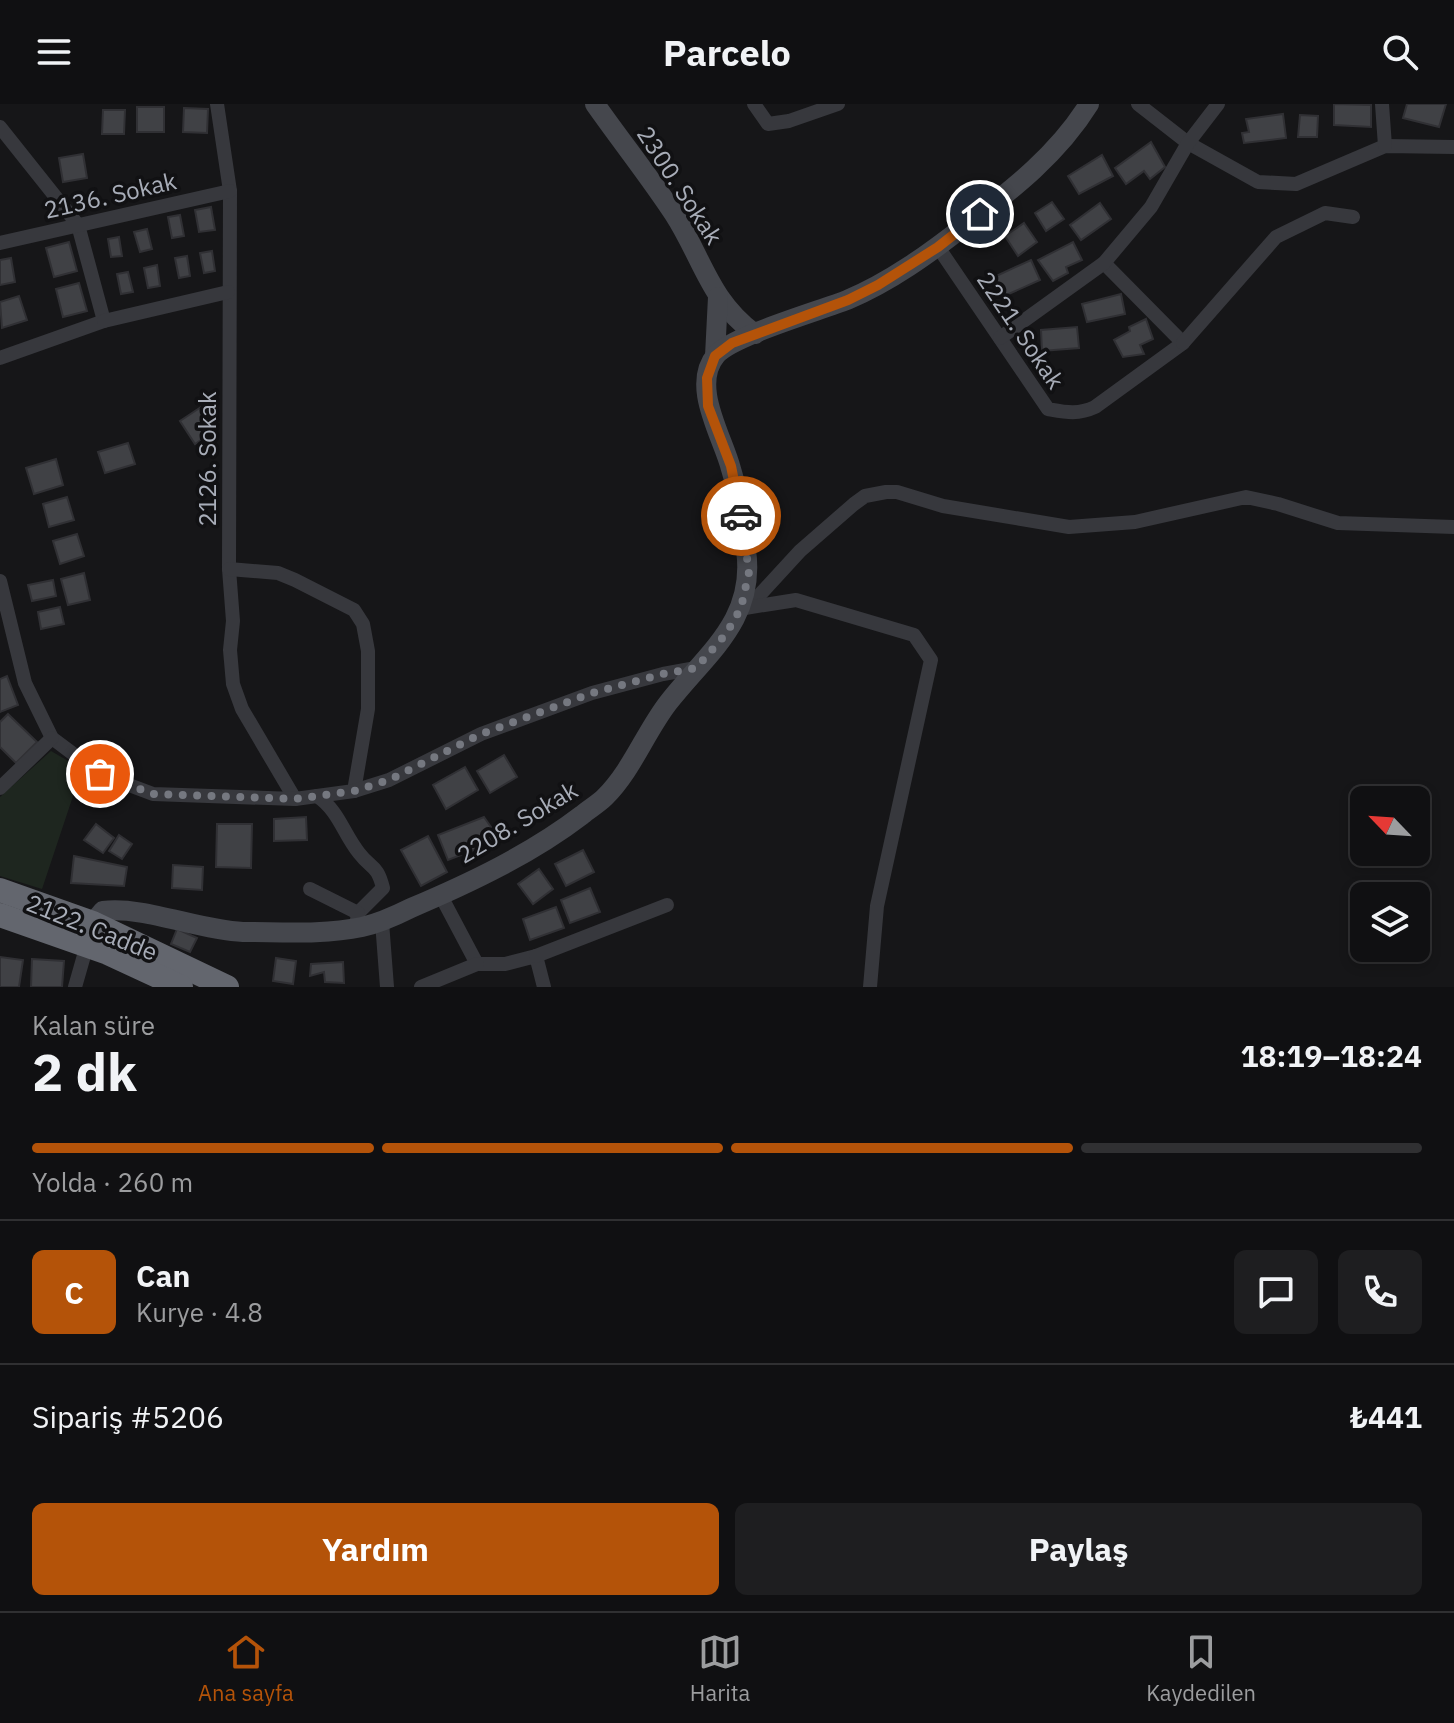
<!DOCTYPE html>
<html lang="tr">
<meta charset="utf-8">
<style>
body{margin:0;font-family:"IBM Plex Sans",sans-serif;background:#1e1e20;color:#f1f3f6;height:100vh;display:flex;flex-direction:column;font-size:30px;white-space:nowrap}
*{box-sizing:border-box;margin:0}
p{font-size:26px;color:#9c9d9f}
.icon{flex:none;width:44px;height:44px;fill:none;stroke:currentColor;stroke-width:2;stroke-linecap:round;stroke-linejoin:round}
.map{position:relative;height:883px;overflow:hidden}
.details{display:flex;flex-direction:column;background:#101012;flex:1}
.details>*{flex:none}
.needle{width:52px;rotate:295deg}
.tools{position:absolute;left:1350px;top:682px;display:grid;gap:16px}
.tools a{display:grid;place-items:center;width:80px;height:80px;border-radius:12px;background:#101012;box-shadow:0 4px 12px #0003,0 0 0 2px #303032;font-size:40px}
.pin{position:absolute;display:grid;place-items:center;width:68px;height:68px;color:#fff;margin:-34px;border:4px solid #fff;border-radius:50%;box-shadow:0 2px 8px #0007}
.courier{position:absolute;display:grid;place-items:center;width:80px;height:80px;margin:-40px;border:6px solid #b45309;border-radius:50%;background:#fff;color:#222;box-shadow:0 2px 10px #0007}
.overview em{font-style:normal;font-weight:700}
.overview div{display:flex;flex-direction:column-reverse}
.overview{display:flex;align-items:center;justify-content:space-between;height:136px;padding:0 32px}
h1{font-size:52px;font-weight:700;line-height:60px}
.bar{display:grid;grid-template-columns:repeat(4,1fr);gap:12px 8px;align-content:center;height:96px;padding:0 32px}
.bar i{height:10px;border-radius:6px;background:#303032}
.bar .on{background:#b45309}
.bar p{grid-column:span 4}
.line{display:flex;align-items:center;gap:20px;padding:0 32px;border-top:2px solid #303032}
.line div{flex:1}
.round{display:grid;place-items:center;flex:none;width:84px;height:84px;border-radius:12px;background:#1e1e20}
.button{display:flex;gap:16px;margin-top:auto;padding:16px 32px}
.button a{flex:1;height:92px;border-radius:12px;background:#b45309;color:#fff;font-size:32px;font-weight:700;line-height:92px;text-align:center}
.button a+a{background:#1e1e20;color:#f1f3f6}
header{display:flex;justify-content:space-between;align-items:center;height:104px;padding:0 32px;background:#101012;font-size:36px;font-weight:700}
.menu{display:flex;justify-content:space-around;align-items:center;height:112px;border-top:2px solid #303032;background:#101012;font-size:22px;color:#9c9d9f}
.menu a{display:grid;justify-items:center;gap:4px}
.menu .on{color:#b45309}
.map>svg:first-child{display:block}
.green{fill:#1e261f}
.building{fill:#404145;stroke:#303034;stroke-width:2}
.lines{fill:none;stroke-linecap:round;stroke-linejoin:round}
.street{stroke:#37383d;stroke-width:14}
.secondary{stroke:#45474d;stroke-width:20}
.highway{stroke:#63666e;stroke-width:24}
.done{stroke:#757880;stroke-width:8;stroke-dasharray:0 14.4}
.route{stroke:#b45309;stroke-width:10}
.labels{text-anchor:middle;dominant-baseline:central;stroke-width:7;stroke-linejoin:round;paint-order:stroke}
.street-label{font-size:24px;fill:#a8adb8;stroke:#111113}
</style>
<header><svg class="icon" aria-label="menu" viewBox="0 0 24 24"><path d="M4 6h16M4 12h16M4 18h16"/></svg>Parcelo<svg class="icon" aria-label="search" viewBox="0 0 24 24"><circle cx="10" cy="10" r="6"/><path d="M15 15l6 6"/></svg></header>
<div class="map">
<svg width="1454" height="883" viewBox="0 0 1454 883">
<rect width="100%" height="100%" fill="#161618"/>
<polygon class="green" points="51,647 82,665 42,785 0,772 0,693"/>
<g class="building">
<polygon points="1334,0 1371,1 1371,23 1334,21"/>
<polygon points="1407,0 1446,0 1439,23 1403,14"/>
<rect x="137" y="3" width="27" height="25"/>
<polygon points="184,4 208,5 207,29 183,28"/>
<polygon points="103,6 125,6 124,30 102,30"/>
<polygon points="1283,10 1286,34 1244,39 1242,29 1249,28 1246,15"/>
<polygon points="1300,11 1318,12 1317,33 1298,33"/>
<polygon points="1151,38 1165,63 1150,75 1144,67 1126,80 1115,64"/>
<polygon points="83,50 87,74 63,78 59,54"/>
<polygon points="1102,51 1113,72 1079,90 1068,72"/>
<polygon points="1052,98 1064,115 1046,127 1035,109"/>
<polygon points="1100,99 1111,115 1081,136 1070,121"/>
<polygon points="211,103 215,126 199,128 195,106"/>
<polygon points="180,111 184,132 172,134 168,113"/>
<polygon points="1024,119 1037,138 1018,152 1005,132"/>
<polygon points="147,125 152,145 140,148 134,128"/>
<polygon points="119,133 122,152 111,153 108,135"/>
<polygon points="69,138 77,167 54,173 46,144"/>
<polygon points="1073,138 1082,156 1066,163 1068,169 1053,177 1038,156"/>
<polygon points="212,147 215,167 204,169 200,149"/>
<polygon points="187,152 190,172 179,174 175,154"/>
<polygon points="11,154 15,178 0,181 0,156"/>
<polygon points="1031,156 1040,176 1002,193 994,173"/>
<polygon points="157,161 160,182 148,184 144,164"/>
<polygon points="128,168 133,188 121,190 117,170"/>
<polygon points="79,179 87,207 63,213 56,185"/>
<polygon points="1121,190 1125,210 1087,218 1082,200"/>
<polygon points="19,192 27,216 2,224 0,198"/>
<polygon points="1146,215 1153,235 1140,241 1144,250 1123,253 1114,236 1130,227 1129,223"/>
<polygon points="1077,223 1079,244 1042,247 1041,226"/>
<polygon points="201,303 217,325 195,340 180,317"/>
<polygon points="128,339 135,360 105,369 98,348"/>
<polygon points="56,355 63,381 34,390 26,364"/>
<polygon points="67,393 74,416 49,423 43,400"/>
<polygon points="77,430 84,452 60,460 53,437"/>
<polygon points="84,469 90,496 68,501 61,475"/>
<polygon points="53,476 56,492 32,497 28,481"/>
<polygon points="60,503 64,520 41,525 38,508"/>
<polygon points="7,572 18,601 0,608 0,575"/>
<polygon points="8,610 37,638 16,659 0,643 0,618"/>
<polygon points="504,651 517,673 490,689 477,667"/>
<polygon points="465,663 478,686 446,705 433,681"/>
<polygon points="306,713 307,736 274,737 274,715"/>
<polygon points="484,713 500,736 448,756 438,731"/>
<polygon points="96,720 114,734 103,749 84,736"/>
<polygon points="217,720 252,720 251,764 216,763"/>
<polygon points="119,731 132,740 122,755 109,747"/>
<polygon points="428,732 447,768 421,782 401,746"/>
<polygon points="583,746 594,768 566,782 555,760"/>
<polygon points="74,752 127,763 124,782 71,779"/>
<polygon points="173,761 203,763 202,786 172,784"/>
<polygon points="539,765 553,785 533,800 518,780"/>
<polygon points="590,784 600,808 570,819 561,796"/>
<polygon points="556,803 564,824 530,836 523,815"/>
<polygon points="177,825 197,834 190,848 171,840"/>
<polygon points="0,853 23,856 19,883 0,883"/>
<polygon points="276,854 296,857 293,880 273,877"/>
<polygon points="32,855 64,857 62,883 31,883"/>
<polygon points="343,858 344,879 325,878 324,868 310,872 311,860"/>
</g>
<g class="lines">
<g class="street">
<polyline points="217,0 230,87 229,465 233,517 230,546 233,580 242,605 295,695"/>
<polyline points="754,0 768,20 789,17 838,0"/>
<polyline points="1138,0 1188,39 1258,78 1296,80 1385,42 1454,43"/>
<polyline points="1382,0 1385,42"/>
<polyline points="0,23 78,121 104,217 0,254"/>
<polyline points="0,139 230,87"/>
<path d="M938,143L1048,305C1065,308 1078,311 1095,303L1183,239L1104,159"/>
<polyline points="104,217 228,188"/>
<polyline points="1000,234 1104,159 1151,103 1188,39 1218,0"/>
<polyline points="1183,239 1276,133 1325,109 1353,113"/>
<polyline points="229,465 278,469 295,476 354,506 363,520 368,547 368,605 354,687"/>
<polyline points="0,477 25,579 52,634 100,670 153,690 295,695 354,687 389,676 481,630 592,589 663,570 696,564"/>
<polyline points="741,504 754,497 800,447 854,400 865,392 886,388 897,388 943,402 1069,423 1135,418 1246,393 1278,400 1338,419 1454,423"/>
<polyline points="745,504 796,496 914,531 931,556 877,802 870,883"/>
<polyline points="0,684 52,634"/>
<path d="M317,692C339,707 343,729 359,749C372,766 377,760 383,784L358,809"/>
<polyline points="310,785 358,809 357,816"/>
<polyline points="441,792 477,860 505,860 536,852 544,883"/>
<polyline points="382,818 387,883"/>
<polyline points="536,852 667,801"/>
<polyline points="75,883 87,841"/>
<polyline points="421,883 477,860"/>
</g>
<g class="secondary">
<path d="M595,0C621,37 649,72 674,110C703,155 709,196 755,230"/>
<polyline points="715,252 718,193"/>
<path d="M93,819L103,807C145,802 197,826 243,828C283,828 323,831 362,823C380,819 395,812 411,804C470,779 531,750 582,711C589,705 598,700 605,693C632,666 645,629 668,599C707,549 756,516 746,446C743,419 739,391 731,365C723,333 690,282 716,251C732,232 819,207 847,196C890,178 930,149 967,120C1013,85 1058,50 1089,0"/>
</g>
<g class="highway">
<polyline points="0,786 93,819 227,883"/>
<polyline points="0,811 108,849 181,883"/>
</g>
</g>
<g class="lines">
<polyline class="done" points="100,670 153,690 295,695 354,687 389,676 481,630 592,589 663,570 696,564 726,530 741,504 749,468 741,412"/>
<polyline class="route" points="741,412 731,362 708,302 707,274 715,252 732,239 848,196 878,181 938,143 980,110"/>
</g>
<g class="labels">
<g class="street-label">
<text transform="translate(680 81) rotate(57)">2300. Sokak</text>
<text transform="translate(110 91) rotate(-13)">2136. Sokak</text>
<text transform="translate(1021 226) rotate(56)">2221. Sokak</text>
<text transform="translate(207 355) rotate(-90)">2126. Sokak</text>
<text transform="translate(517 718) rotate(-31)">2208. Sokak</text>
<text transform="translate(92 823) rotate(22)">2122. Cadde</text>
</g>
</g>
</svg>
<div class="tools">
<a><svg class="needle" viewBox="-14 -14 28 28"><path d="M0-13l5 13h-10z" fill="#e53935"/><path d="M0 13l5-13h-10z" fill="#9c9d9f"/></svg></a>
<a><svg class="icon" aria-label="layers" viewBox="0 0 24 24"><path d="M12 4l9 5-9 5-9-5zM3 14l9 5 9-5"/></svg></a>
</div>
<div class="pin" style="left:100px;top:670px;background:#ea580c"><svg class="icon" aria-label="bag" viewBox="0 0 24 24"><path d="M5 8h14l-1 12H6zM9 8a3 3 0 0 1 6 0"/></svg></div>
<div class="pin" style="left:980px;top:110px;background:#1f2937"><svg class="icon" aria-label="home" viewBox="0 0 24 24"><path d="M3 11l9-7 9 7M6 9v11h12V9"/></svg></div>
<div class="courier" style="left:741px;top:412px"><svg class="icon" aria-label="car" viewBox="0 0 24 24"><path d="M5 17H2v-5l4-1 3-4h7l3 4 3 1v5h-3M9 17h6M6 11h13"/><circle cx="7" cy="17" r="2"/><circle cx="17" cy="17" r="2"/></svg></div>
</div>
<section class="details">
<div class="overview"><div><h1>2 dk</h1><p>Kalan süre</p></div><em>18:19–18:24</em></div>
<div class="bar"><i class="on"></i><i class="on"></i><i class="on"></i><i></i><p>Yolda · 260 m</p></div>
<div class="line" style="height:144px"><b class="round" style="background:#b45309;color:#fff">C</b><div><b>Can</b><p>Kurye · 4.8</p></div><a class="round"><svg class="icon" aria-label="chat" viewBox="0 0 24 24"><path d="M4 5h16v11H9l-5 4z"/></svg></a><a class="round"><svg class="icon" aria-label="phone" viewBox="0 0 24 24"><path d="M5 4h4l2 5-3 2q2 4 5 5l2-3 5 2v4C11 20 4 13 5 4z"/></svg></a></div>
<div class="line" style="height:104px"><div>Sipariş #5206</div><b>₺441</b></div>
<div class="button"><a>Yardım</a><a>Paylaş</a></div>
</section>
<nav class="menu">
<a class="on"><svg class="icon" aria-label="home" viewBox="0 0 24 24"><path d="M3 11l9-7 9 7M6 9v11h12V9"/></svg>Ana sayfa</a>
<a><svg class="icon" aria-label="map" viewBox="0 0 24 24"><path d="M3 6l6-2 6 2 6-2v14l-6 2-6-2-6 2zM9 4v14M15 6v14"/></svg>Harita</a>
<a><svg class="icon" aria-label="saved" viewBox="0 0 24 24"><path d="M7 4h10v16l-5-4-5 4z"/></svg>Kaydedilen</a>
</nav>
